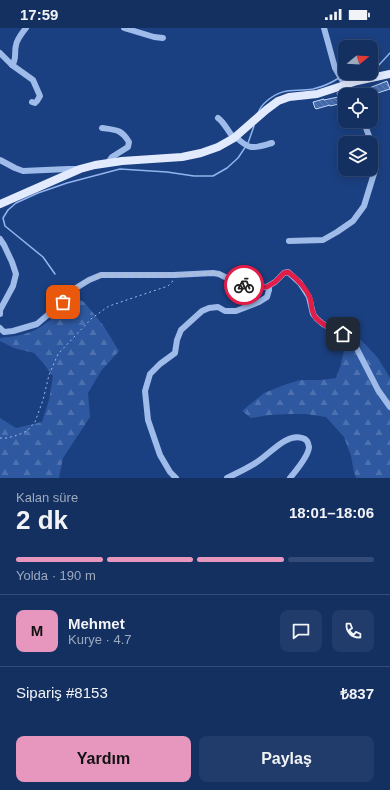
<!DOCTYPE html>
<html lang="tr">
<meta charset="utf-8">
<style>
body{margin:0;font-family:Helvetica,sans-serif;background:#213c6a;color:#f1f3f6;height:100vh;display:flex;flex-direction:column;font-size:15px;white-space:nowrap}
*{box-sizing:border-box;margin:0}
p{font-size:13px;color:#9da9bd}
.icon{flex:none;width:22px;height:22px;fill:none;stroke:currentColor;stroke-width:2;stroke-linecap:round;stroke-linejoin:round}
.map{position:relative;height:450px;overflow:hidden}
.panel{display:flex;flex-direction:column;background:#143061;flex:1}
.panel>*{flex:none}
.needle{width:26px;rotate:72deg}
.tools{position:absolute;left:338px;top:12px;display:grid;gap:8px}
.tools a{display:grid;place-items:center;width:40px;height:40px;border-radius:8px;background:#143061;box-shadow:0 2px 10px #0003,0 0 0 1px #334b76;font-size:20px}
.pin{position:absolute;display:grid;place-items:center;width:34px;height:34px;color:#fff;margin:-17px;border-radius:8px;box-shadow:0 2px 6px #0006}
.courier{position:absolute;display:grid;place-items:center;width:40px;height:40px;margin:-20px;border:3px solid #e11d48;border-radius:50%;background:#fff;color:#222;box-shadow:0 1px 5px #0007}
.summary em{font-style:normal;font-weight:600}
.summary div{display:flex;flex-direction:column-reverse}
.summary{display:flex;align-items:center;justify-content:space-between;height:68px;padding:0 16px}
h1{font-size:26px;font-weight:600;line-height:30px}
.bar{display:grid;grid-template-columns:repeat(4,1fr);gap:6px 4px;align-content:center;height:48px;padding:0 16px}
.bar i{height:5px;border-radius:3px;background:#334b76}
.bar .current{background:#e797bd}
.bar p{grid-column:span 4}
.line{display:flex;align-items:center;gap:10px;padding:0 16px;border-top:1px solid #334b76}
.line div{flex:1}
.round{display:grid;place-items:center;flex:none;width:42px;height:42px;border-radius:8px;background:#213c6a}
.cta{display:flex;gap:8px;margin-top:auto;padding:8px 16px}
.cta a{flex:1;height:46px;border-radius:8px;background:#e797bd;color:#111;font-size:16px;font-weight:600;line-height:46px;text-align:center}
.cta a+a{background:#213c6a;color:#f1f3f6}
.status{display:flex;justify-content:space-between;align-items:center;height:28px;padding:0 20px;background:#143061;direction:ltr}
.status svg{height:11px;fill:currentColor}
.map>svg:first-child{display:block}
.forest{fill:url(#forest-firs)}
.cemetery{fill:url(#cemetery-stones)}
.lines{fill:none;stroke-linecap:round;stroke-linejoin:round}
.stream{stroke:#91b5ec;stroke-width:1.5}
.building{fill:url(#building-back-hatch);stroke:#c3d7f8}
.path{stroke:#9ebbea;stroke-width:1;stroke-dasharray:2 3;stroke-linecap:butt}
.minor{stroke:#9ebbea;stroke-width:6}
.major{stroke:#e2ebfe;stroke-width:8}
.done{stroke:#afbcd3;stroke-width:4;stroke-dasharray:0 7.2}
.route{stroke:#e11d48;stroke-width:5}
</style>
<div class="status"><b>17:59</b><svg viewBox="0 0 49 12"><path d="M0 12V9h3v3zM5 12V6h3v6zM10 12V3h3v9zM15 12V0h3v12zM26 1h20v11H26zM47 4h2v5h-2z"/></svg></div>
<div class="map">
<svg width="390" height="450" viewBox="0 0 390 450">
<defs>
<pattern id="forest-firs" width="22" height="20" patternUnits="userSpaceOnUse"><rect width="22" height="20" fill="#2e58a0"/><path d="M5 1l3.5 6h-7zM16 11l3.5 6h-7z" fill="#4d71ae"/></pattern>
<pattern id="cemetery-stones" width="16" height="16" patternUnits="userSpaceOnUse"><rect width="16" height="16" fill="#2e58a0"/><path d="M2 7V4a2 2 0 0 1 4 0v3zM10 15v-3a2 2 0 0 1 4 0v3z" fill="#4d71ae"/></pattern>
<pattern id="building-back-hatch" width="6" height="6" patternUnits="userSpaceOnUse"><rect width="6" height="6" fill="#4369ab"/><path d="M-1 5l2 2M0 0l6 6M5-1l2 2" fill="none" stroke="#5f80b8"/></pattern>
</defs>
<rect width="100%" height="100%" fill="#1b4081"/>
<g class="forest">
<path d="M75,269L84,274L103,297L119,323L101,343L88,365L90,389L63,430L59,450H0V390L16,400L42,394L49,372L53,348L43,335L34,325L14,320L0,313V310C11,309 26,307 37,301C51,293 63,281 75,269Z"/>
<polygon points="354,306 362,313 378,330 390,350 390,450 356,450 354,444 351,428 344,409 326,389 306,386 290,386 270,387 251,390 242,383 264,365 284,357 300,352 320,352 336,350 340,339 344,323"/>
</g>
<path class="cemetery" d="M358,60C363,60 365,63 368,67H352V62Z"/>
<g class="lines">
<g class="stream">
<polyline points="371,43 378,38 390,25"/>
<polyline points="342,49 360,45"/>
<path d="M258,85C260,79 263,76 268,72C284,59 294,64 313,61C322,59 331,55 339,50"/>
<polyline points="248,115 254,98"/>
<polyline points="55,246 43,229 5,198 3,190 8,182 16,175 38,165 67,155 120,141 167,144 194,148 213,148 227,140 238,130 246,118"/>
</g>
</g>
<g class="building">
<polygon points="340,20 345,20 345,28 339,27"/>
<polygon points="387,53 390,61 371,67 369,67 367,61"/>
<polygon points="343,63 345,72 339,74 339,76 330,78 330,77 316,81 315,80 313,74 324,71 324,72 338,69 337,65"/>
</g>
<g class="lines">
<polyline class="path" points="0,410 7,410 18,407 27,403 35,394 43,372 49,347 58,326 92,290 109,278 168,258 172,254 173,252"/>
<g class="minor">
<polyline points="124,0 154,9 163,10"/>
<polyline points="324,0 335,40 345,57"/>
<path d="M0,25L12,37C17,32 14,24 16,17C17,11 22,5 26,0"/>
<polyline points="12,37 33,52 40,68 37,73 35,75 32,74"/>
<polyline points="346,57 349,67"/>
<path d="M218,90C225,95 228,104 234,110"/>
<path d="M102,100C116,102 121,101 129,114L128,119L112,129L108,135"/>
<path d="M236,109C250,123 254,120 272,115"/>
<polyline points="0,132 15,140 23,143 68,141 79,141"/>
<polyline points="0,211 4,217 12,234 16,246 13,258 0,282 0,286"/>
<polyline points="289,213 323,212 337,204 353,193 364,178 376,139 369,108 366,100 361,93"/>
<polyline points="0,300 4,304 13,303 37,296 63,274 76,260 89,252 101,247 174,247 213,245 219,246 237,255 250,258 267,259 275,254 284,245 288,244 300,255 309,269 313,286 317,291 323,296 343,306 356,319 378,362 390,379"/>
<polyline points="176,450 170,444 160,427 148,392 145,363 150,346 160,336 175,325 177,312 181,302 202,283 209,280 218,279 225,283 236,283 259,274 267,269 269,262 269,258"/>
<path d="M227,450C237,445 248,440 257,434C270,426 286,405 302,410C307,411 308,414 309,419C309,427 295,444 290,450"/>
</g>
<polyline class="major" points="0,176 80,141 95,137 122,133 182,129 201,125 218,119 234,110 266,82 278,73 289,69 317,66 357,53 390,46"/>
</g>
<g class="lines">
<polyline class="done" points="63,274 76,260 89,252 101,247 174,247 212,245 219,246 237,255 244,257"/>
<path class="route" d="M244,257L250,258L267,259L275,254L284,245L288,244C296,250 306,260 310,270C312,277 311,285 316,290C323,298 334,302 343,306"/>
</g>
</svg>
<div class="tools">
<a><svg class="needle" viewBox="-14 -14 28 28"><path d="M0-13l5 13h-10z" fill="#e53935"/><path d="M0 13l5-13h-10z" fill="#9da9bd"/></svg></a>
<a><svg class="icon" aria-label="locate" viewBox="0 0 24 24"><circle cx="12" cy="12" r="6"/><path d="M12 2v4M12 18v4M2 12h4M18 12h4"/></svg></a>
<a><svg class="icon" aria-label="layers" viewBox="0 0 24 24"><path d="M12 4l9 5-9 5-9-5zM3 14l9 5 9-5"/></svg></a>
</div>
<div class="pin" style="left:63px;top:274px;background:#ea580c"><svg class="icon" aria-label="bag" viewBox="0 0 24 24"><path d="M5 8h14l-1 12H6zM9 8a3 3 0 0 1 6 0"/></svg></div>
<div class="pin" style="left:343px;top:306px;background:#1f2937"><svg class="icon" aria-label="home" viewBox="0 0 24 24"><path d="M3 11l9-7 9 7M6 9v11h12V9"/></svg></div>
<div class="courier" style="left:244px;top:257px"><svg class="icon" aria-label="bike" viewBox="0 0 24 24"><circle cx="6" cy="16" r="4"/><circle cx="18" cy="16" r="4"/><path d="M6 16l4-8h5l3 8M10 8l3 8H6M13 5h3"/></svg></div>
</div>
<section class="panel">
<div class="summary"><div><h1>2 dk</h1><p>Kalan süre</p></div><em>18:01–18:06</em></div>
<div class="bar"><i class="current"></i><i class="current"></i><i class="current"></i><i></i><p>Yolda · 190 m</p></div>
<div class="line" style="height:72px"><b class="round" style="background:#e797bd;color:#111">M</b><div><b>Mehmet</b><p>Kurye · 4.7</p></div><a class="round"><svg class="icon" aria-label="chat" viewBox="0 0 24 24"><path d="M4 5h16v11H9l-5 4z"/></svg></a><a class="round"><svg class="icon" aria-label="phone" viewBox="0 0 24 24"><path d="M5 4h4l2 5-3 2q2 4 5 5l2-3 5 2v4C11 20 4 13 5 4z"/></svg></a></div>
<div class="line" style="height:52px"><div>Sipariş #8153</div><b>₺837</b></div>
<div class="cta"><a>Yardım</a><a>Paylaş</a></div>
</section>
